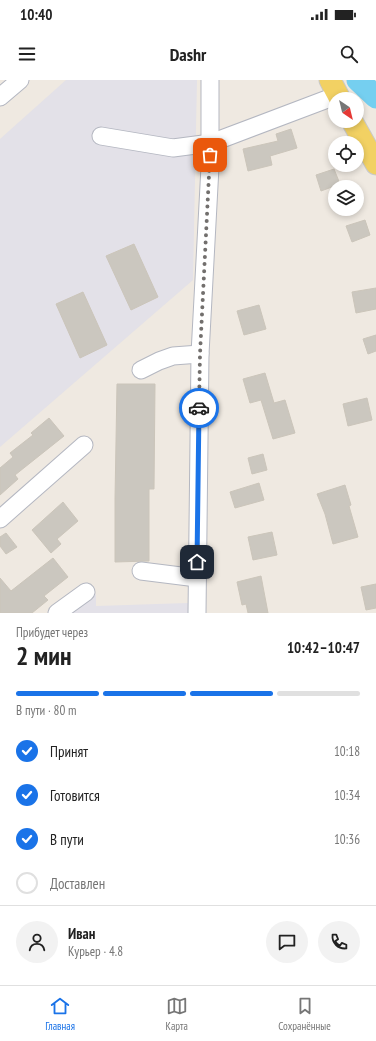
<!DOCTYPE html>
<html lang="ru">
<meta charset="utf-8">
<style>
body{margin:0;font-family:"PT Sans Narrow",sans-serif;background:#f2f2f2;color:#222;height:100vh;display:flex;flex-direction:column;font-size:15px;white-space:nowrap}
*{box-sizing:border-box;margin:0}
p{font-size:13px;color:#767676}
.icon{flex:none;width:22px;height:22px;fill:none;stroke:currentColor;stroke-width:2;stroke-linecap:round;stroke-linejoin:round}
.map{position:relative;height:533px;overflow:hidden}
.details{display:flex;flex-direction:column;background:#fff;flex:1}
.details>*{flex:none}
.needle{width:26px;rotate:145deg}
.buttons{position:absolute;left:328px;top:12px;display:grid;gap:8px}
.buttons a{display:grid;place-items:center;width:36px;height:36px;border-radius:50%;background:#fff;box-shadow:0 2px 6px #0003;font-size:20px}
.pin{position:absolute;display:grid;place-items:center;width:34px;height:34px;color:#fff;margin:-17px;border-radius:8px;box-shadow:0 2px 6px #0006}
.courier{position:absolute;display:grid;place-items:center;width:40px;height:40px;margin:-20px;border:3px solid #1a73e8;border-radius:50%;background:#fff;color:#222;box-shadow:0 1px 5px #0007}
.overview em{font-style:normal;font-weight:800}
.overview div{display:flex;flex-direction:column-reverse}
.overview{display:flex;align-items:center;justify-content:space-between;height:68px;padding:0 16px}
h1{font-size:26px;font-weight:800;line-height:30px}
.bar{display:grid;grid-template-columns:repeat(4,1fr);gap:6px 4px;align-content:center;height:48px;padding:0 16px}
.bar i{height:5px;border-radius:3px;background:#e0e0e0}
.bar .active{background:#1a73e8}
.bar p{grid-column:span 4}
.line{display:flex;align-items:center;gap:10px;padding:0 16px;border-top:1px solid #e0e0e0}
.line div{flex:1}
.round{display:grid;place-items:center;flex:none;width:42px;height:42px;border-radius:21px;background:#f2f2f2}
ol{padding:0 16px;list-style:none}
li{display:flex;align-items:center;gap:12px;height:44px}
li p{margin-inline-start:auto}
li .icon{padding:4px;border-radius:50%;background:#1a73e8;color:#fff;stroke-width:4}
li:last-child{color:#767676}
li i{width:22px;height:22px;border:2px solid #e0e0e0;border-radius:50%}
.status{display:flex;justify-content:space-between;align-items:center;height:28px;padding:0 20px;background:#fff;direction:ltr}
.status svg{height:11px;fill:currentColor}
header{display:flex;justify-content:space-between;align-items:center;height:52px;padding:0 16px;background:#fff;font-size:18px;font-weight:800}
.tabs{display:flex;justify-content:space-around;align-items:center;height:56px;border-top:1px solid #e0e0e0;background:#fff;font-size:11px;color:#767676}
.tabs a{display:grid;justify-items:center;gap:2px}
.tabs .active{color:#1a73e8}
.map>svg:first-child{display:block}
.industrial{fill:#e3e1e8}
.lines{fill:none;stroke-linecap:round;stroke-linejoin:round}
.river{stroke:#75cff0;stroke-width:23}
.building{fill:#cbc7bf;stroke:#cbc5ba}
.minor-casing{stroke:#b4b7c1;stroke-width:19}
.major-casing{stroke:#c9c9c9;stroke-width:23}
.minor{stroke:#fff;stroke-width:17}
.major{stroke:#f2d163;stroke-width:21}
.done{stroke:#726f6d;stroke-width:4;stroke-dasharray:0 7.2}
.route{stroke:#1a73e8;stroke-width:5}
</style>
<div class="status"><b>10:40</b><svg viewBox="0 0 49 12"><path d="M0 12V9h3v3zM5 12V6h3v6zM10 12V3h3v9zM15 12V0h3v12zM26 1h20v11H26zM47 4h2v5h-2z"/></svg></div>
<header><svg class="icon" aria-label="menu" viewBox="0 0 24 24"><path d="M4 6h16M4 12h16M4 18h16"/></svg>Dashr<svg class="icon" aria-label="search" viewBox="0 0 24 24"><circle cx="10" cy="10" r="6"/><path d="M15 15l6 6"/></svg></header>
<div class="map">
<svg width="376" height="533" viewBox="0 0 376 533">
<rect width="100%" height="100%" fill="#efe9e1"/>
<g class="industrial">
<polygon points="66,0 197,0 193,200 0,367 0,59"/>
<polygon points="96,514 96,526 188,523 188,533 70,533"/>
</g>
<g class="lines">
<polyline class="river" points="358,0 376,17"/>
</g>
<g class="building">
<polygon points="291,49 297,68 270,76 272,85 248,91 243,69 278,61 276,54"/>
<polygon points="334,89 340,104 321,111 316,95"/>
<polygon points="365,140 370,155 352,162 346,146"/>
<polygon points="134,164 158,217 131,230 106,176"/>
<polygon points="376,208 376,229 356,233 352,212"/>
<polygon points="83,212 107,265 80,278 56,224"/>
<polygon points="259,225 266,249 244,255 237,231"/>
<polygon points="376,255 376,271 368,274 363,259"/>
<polygon points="265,293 274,323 285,320 295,353 273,359 261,320 250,323 243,299"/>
<polygon points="117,304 155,304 154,409 149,409 149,481 115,482 115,419"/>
<polygon points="367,318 372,340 348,346 343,324"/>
<polygon points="49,338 64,356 15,395 18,399 0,415 0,388 13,377 10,373 33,355 31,353"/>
<polygon points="263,374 267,390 252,394 248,378"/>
<polygon points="259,403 264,420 235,428 230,412"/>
<polygon points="345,405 351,425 349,426 358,457 333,464 325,434 317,414"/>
<polygon points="63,422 78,441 57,459 61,464 51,473 32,450"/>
<polygon points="272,452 277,475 253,480 248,457"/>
<polygon points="6,453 17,467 6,474 0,466 0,457"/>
<polygon points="53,478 68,497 44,516 48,520 32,533 0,533 0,498 11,511"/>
<polygon points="261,496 268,533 248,533 246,524 242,525 237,502"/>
<polygon points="376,504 376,528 366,530 361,507"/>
</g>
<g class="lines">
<g class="minor-casing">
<g id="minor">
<polyline points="0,17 20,0"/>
<polyline points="101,56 173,68 211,63 338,15"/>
<polyline points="141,290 159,281 173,276 200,274"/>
<polyline points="0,439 84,365"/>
<polyline points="141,491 197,498"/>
<polyline points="57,533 86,512"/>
<polyline points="197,533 200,274 210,87 210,0"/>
</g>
</g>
<g class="major-casing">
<g id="major">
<polyline points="330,0 340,19"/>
<polyline points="352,41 376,84"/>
</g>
</g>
<use href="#minor" class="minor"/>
<use href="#major" class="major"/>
</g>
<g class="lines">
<polyline class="done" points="199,328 200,274 210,75"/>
<polyline class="route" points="197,482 199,328"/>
</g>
</svg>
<div class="buttons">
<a><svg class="needle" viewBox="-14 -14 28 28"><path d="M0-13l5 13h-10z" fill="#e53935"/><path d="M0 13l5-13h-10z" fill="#767676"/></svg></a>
<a><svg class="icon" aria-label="locate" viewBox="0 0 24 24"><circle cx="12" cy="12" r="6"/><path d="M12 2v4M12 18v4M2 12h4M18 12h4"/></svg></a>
<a><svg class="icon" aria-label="layers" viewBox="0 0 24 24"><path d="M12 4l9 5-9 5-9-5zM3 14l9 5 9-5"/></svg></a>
</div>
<div class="pin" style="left:210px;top:75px;background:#ea580c"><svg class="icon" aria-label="bag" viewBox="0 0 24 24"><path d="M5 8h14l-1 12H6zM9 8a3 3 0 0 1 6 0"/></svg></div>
<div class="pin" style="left:197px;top:482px;background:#1f2937"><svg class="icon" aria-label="home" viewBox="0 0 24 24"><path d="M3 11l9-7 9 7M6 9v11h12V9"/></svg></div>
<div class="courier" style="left:199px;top:328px"><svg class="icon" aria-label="car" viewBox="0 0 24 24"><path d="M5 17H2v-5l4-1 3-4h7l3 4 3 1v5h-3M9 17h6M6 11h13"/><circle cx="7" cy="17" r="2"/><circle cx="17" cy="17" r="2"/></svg></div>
</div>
<section class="details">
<div class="overview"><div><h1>2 мин</h1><p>Прибудет через</p></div><em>10:42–10:47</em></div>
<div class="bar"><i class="active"></i><i class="active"></i><i class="active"></i><i></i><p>В пути · 80 m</p></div>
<ol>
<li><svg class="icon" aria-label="check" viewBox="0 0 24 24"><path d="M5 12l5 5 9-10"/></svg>Принят<p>10:18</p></li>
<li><svg class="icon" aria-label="check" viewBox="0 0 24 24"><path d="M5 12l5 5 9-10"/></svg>Готовится<p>10:34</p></li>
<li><svg class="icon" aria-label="check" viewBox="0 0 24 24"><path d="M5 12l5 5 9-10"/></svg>В пути<p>10:36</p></li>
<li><i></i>Доставлен</li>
</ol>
<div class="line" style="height:72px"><a class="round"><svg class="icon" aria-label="person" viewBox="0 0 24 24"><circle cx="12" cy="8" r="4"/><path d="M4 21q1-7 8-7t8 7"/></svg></a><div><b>Иван</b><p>Курьер · 4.8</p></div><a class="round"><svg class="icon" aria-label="chat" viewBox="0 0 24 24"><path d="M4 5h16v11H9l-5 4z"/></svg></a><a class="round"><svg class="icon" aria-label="phone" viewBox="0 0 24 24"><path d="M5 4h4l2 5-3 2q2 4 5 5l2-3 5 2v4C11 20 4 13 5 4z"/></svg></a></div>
</section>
<nav class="tabs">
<a class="active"><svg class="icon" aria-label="home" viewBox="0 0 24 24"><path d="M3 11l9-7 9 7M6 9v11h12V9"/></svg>Главная</a>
<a><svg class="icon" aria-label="map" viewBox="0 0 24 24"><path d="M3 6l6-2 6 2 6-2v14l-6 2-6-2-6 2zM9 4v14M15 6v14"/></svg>Карта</a>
<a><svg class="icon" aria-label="saved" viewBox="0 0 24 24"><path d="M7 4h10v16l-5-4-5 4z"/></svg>Сохранённые</a>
</nav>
